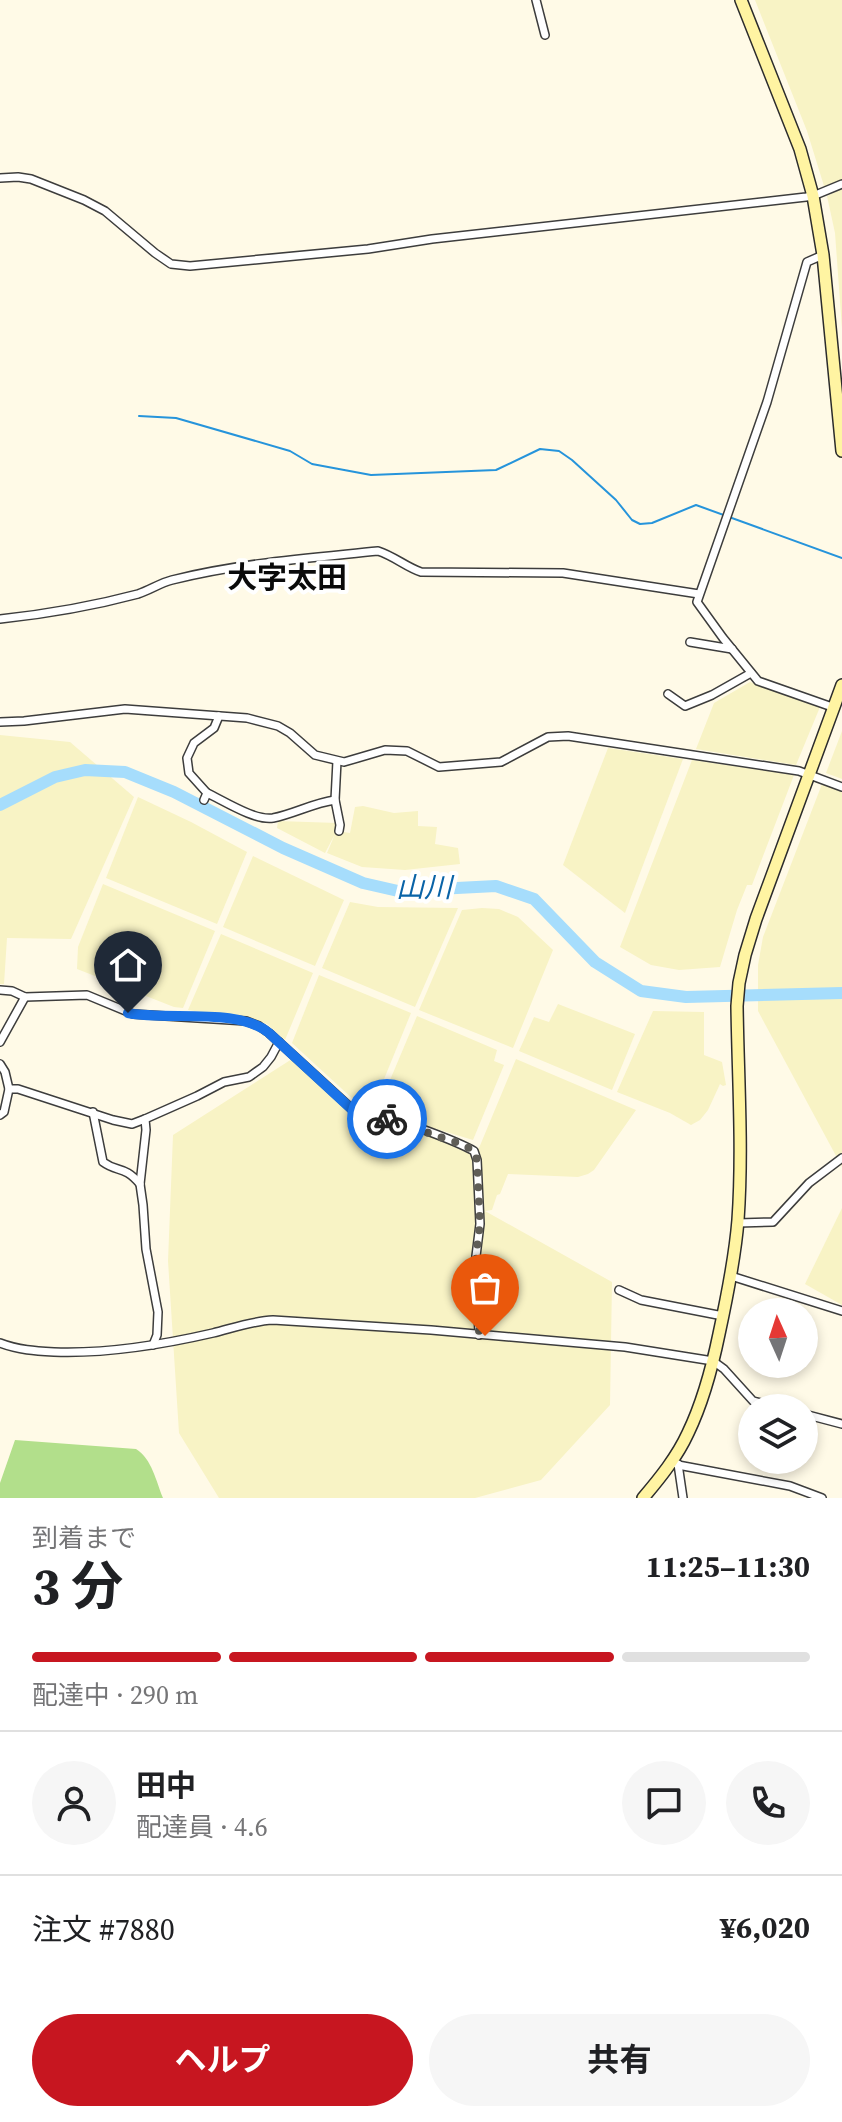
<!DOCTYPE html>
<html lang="ja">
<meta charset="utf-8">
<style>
body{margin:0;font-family:"Source Serif 4","Noto Sans JP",serif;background:#f6f6f6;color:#202124;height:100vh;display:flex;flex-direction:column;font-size:30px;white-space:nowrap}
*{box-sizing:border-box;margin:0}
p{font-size:26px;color:#757577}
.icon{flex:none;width:44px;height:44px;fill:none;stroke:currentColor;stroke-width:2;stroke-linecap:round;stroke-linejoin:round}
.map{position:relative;height:1498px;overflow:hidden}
.details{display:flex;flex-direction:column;background:#fff;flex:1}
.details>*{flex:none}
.needle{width:52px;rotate:357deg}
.controls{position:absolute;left:738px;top:1298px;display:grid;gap:16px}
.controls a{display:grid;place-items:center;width:80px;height:80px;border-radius:50%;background:#fff;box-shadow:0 4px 12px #0003;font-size:40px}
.pin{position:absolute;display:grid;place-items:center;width:68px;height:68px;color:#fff;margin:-82px -34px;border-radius:50% 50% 50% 0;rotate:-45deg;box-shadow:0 0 8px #0007}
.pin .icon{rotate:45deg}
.courier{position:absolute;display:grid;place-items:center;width:80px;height:80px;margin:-40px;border:6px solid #1a73e8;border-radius:50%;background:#fff;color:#222;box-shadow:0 2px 10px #0007}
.summary em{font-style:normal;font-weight:700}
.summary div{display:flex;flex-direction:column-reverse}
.summary{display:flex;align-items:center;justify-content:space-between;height:136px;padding:0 32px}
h1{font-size:52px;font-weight:700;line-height:60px}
.bar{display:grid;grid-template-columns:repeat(4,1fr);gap:12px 8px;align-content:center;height:96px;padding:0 32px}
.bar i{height:10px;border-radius:6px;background:#e0e0e0}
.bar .selected{background:#c71620}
.bar p{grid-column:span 4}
.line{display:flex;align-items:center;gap:20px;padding:0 32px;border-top:2px solid #e0e0e0}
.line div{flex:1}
.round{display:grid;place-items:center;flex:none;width:84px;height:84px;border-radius:42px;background:#f6f6f6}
.primary-button{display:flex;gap:16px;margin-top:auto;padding:16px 32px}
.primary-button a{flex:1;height:92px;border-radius:48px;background:#c71620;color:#fff;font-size:32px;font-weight:700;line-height:92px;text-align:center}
.primary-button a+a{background:#f6f6f6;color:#202124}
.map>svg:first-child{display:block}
.farmland{fill:#f8f3c5}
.forest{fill:#b2df8b}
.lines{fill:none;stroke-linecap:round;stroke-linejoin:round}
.stream{stroke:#2694db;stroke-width:2}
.river{stroke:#a6ddfc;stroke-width:12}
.street-casing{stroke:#3d3d3d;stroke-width:10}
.secondary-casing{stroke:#2c2c2c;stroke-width:14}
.street{stroke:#fff;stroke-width:7}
.secondary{stroke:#fff4a2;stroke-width:11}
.done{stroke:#605e57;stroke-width:8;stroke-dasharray:0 14.4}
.route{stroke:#1a73e8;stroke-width:10}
.labels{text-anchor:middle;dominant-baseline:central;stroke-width:8;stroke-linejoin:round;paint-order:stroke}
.water-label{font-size:28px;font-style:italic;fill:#0963a7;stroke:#fff}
.quarter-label{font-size:30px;font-weight:bold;fill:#0a0a0a;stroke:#fff}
</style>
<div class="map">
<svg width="842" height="1498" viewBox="0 0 842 1498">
<rect width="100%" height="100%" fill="#fffae7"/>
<g class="farmland">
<polygon points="755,0 842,0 842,182 827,188 824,186 807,131"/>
<polygon points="842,189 842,329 835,233 827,196"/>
<polygon points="750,682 820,707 796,765 696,749 714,703"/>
<polygon points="842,731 842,779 826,773"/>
<polygon points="0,735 70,742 134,797 71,939 7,938 4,984 0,984"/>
<polygon points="608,748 683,759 625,913 563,865"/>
<polygon points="692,760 794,775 752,885 747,885 737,910 720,967 679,970 651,965 620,947"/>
<polygon points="822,784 842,792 842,1167 758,1011 758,965 763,937"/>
<polygon points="138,797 191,822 247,852 217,924 106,878"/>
<polygon points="363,806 394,813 418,811 418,826 437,827 435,844 458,848 460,864 405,870 362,867 327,853 335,834 325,853 277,828 278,821 337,823 337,831 350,833 355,807"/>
<polygon points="253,856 344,900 315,966 223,927"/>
<polygon points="103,884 215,931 183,1008 174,1007 77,969 78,947"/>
<polygon points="350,902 378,907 458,908 415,1007 322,968"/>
<polygon points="482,908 499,909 518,917 553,950 513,1048 419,1010 462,910"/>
<polygon points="221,934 313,973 285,1040 267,1024 256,1020 188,1010"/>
<polygon points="319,975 411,1013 371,1111 366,1111 292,1043"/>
<polygon points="558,1004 635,1034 612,1090 519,1051 534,1017 549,1022"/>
<polygon points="653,1011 704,1012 704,1055 722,1062 726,1085 723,1086 720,1084 708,1110 700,1120 691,1125 670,1113 617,1092"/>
<polygon points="417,1016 497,1050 494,1061 504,1065 473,1140 377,1111"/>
<polygon points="292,1059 350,1114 352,1120 370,1123 383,1121 397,1125 468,1149 472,1153 479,1148 516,1059 636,1110 594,1170 588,1174 578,1177 508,1174 500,1194 497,1195 492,1210 485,1211 612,1282 610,1405 541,1480 475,1498 219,1498 179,1433 168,1261 173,1135"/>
<polygon points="842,1208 842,1305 805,1284"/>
</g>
<path class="forest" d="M15,1440L136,1449C152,1459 156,1481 163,1498H0V1483Z"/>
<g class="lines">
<polyline class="stream" points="139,416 176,418 290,451 312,464 371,475 496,470 540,449 559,451 572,460 616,500 632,520 640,524 652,523 696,505 842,558"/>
<polyline class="river" points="0,805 55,777 85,770 125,772 174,792 283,848 363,883 398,891 496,886 534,899 595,962 641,991 686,997 842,993"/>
<g class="street-casing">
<g id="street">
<polyline points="536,0 545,35"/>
<polyline points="0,178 18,177 31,179 84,200 105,211 155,253 171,264 190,266 368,249 432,239 806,197 813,196 842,184"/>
<polyline points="823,255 807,262 767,402 697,602 723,638 758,681 835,708"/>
<path d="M0,619C47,614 93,606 138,594C150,590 160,583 172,580C239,563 310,558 378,551C394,556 406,567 421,572L563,573L699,594"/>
<polyline points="690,642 732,649"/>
<polyline points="668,694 685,706 712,695 751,673"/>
<polyline points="0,722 24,721 125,709 247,718 278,726 290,733 315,755 344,762 385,750 407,751 439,767 501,762 548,737 568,736 799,771 842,787"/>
<polyline points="337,761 335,800 340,825 339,831"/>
<path d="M207,793C224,801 255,821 273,818C294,814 313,803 335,800"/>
<polyline points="204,800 207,793 189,773 187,758 194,743 214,728 219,716"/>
<path d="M0,990L12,991L25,997L87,995L133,1014L246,1021L259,1026L269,1033L363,1119C370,1120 376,1118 382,1118C400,1119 458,1142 474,1151L477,1160L480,1224L476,1256L479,1335"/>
<polyline points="0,1042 25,997"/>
<polyline points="0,1064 5,1072 9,1089"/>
<path d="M93,1112L103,1162C118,1173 124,1165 140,1184"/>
<polyline points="0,1115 4,1112 9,1089 18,1089 113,1120 132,1124 145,1119"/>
<polyline points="738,1223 773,1222 809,1183 842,1158"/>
<polyline points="731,1276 842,1311"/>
<polyline points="619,1290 641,1300 723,1316"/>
<path d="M0,1343C18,1350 36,1351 54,1352C108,1354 161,1345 213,1333C233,1328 252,1321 273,1320L431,1330L625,1347L713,1361L724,1369L753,1401L781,1408"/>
<polyline points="153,1345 157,1335 158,1312 146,1249 143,1205 140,1184 146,1130 145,1119 197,1096 224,1082 249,1077 263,1067 271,1057 279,1042"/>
<polyline points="804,1414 842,1424"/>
<polyline points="672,1461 678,1465 790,1486 822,1498"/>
<polyline points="678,1464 683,1498"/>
</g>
</g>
<g class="secondary-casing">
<g id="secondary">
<polyline points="741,0 800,149 813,196 823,255 842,451"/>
<path d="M643,1498C660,1478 677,1457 688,1433C703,1402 712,1368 719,1334C727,1297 735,1258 738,1220C743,1149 738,1077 737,1006L739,983L745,955L756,919L842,685"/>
</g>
</g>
<use href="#street" class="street"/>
<use href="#secondary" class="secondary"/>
</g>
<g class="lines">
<polyline class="done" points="387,1119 464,1145 474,1151 477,1160 480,1224 476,1256 479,1326 479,1335 485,1336"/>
<path class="route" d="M128,1013C167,1021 238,1007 269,1033L359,1116L368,1121L387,1119"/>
</g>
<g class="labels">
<g class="water-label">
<text x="424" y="887">山川</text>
</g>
<g class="quarter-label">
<text x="287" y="577">大字太田</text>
</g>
</g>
</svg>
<div class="controls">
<a><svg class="needle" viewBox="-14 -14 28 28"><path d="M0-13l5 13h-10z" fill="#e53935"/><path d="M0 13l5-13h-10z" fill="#757577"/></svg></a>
<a><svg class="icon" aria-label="layers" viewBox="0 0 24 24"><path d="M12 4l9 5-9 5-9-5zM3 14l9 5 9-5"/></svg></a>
</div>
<div class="pin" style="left:485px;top:1336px;background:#ea580c"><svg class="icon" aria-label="bag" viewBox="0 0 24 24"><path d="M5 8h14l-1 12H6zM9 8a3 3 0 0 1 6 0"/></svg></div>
<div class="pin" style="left:128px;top:1013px;background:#1f2937"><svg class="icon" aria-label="home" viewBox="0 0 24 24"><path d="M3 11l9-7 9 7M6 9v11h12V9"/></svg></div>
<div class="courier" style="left:387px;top:1119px"><svg class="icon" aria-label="bike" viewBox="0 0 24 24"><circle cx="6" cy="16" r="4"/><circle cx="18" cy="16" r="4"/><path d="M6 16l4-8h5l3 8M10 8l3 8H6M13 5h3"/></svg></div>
</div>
<section class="details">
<div class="summary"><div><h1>3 分</h1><p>到着まで</p></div><em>11:25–11:30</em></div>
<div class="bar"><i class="selected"></i><i class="selected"></i><i class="selected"></i><i></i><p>配達中 · 290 m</p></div>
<div class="line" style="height:144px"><a class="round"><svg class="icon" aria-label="person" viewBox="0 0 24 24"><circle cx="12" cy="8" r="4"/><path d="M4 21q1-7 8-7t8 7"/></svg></a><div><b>田中</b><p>配達員 · 4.6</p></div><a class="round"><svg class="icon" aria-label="chat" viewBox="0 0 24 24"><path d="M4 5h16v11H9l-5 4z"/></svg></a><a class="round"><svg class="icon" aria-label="phone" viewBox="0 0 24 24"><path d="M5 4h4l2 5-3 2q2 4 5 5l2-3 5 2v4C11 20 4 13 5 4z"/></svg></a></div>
<div class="line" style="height:104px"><div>注文 #7880</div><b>¥6,020</b></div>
<div class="primary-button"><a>ヘルプ</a><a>共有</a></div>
</section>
